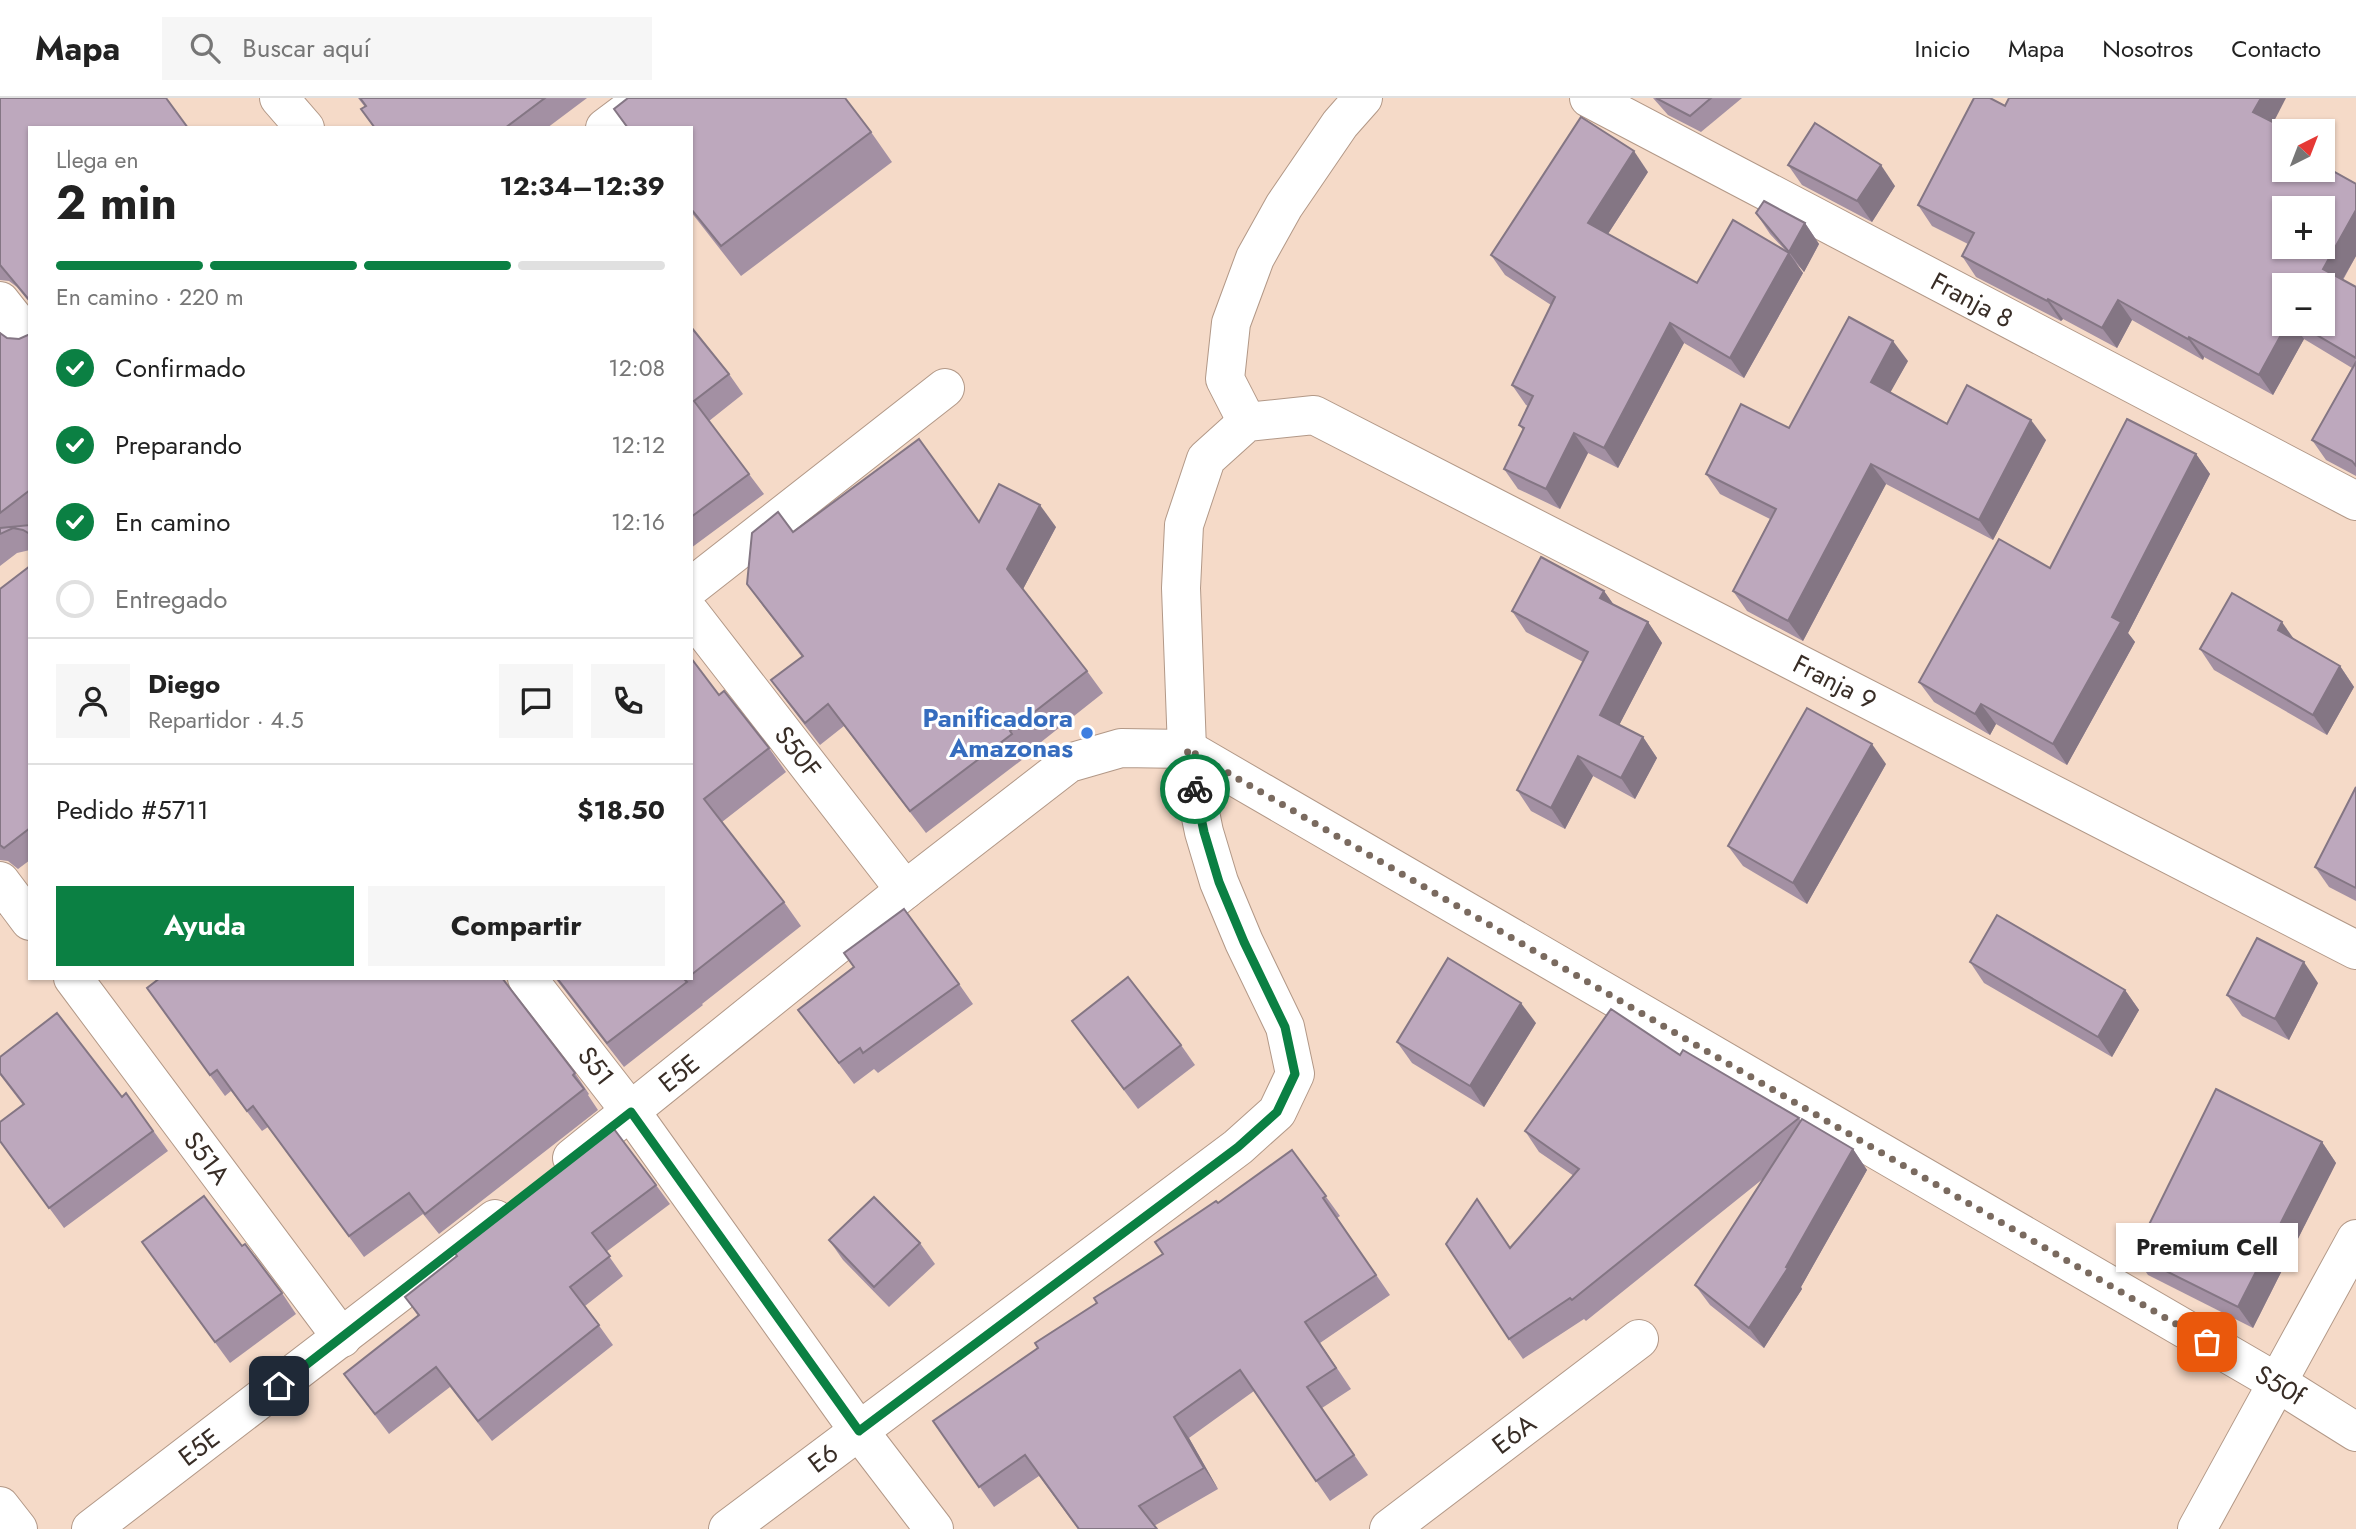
<!DOCTYPE html>
<html lang="es">
<meta charset="utf-8">
<style>
body{margin:0;font-family:Jost,sans-serif;background:#f6f6f6;color:#222;height:100vh;display:flex;flex-direction:column;font-size:26px;white-space:nowrap}
*{box-sizing:border-box;margin:0}
p{font-size:23px;color:#767676}
.icon{flex:none;width:38px;height:38px;fill:none;stroke:currentColor;stroke-width:2;stroke-linecap:round;stroke-linejoin:round}
.map{position:relative;flex:1;overflow:hidden}
.sheet{position:absolute;left:28px;top:28px;width:665px;height:854px;display:flex;flex-direction:column;background:#fff;border-radius:0px;box-shadow:0 2px 5px #0004}
.sheet>*{flex:none}
.needle{width:46px;rotate:42deg}
.buttons{position:absolute;left:2272px;top:21px;display:grid;gap:14px}
.buttons a{display:grid;place-items:center;width:63px;height:63px;border-radius:0px;background:#fff;box-shadow:0 2px 5px #0004;font-size:35px}
.pin{position:absolute;display:grid;place-items:center;width:60px;height:60px;color:#fff;margin:-30px;border-radius:14px;box-shadow:0 4px 10px #0006}
.courier{position:absolute;display:grid;place-items:center;width:70px;height:70px;margin:-35px;border:5px solid #0b8043;border-radius:50%;background:#fff;color:#222;box-shadow:0 2px 9px #0007}
.bubble{position:absolute;height:49px;border-radius:0px;background:#fff;box-shadow:0 2px 5px #0004;font-size:23px;font-weight:700;line-height:49px;text-align:center}
.headline em{font-style:normal;font-weight:700}
.headline div{display:flex;flex-direction:column-reverse}
.headline{display:flex;align-items:center;justify-content:space-between;height:119px;padding:0 28px}
h1{font-size:46px;font-weight:700;line-height:52px}
.bar{display:grid;grid-template-columns:repeat(4,1fr);gap:10px 7px;align-content:center;height:84px;padding:0 28px}
.bar i{height:9px;border-radius:5px;background:#e0e0e0}
.bar .current{background:#0b8043}
.bar p{grid-column:span 4}
.line{display:flex;align-items:center;gap:18px;padding:0 28px;border-top:2px solid #e0e0e0}
.line div{flex:1}
.round{display:grid;place-items:center;flex:none;width:74px;height:74px;border-radius:0px;background:#f6f6f6}
ol{padding:0 28px;list-style:none}
li{display:flex;align-items:center;gap:21px;height:77px}
li p{margin-inline-start:auto}
li .icon{padding:7px;border-radius:50%;background:#0b8043;color:#fff;stroke-width:4}
li:last-child{color:#767676}
li i{width:38px;height:38px;border:4px solid #e0e0e0;border-radius:50%}
.button{display:flex;gap:14px;margin-top:auto;padding:14px 28px}
.button a{flex:1;height:80px;border-radius:0px;background:#0b8043;color:#fff;font-size:28px;font-weight:700;line-height:80px;text-align:center}
.button a+a{background:#f6f6f6;color:#222}
header{display:flex;align-items:center;gap:42px;box-sizing:border-box;height:98px;padding:0 35px;background:#fff;border-bottom:2px solid #e0e0e0}
header strong{font-size:33px}
nav{display:flex;gap:38px;margin-inline-start:auto;font-size:24px}
.search{width:490px;height:63px;background:#f6f6f6;display:flex;align-items:center;gap:18px;box-sizing:border-box;padding:0 24px;border-radius:0px;color:#767676;font-size:26px}
.map>svg:first-child{display:block}
.lines{fill:none;stroke-linecap:round;stroke-linejoin:round}
.street-casing{stroke:#b29887;stroke-width:40}
.street{stroke:#fff;stroke-width:38}
.wall{fill:#a390a3;fill-rule:evenodd}
.shaded-wall{fill:#847684}
.building{fill:#bda8bd;stroke:#847684;stroke-width:2;fill-rule:evenodd}
.done{stroke:#7a6a5f;stroke-width:7;stroke-dasharray:0 12.6}
.route{stroke:#0b8043;stroke-width:9}
.shop-dot{fill:#3f7fe0;stroke:#fff;stroke-width:2.5}
.labels{text-anchor:middle;dominant-baseline:central;stroke-width:6;stroke-linejoin:round;paint-order:stroke}
.street-label{font-size:26px;fill:#382d26;stroke:#fff}
.shop-label{font-size:26px;font-weight:bold;fill:#366cbe;stroke:#fff;text-anchor:end}
</style>
<header>
<strong>Mapa</strong>
<div class="search"><svg class="icon" aria-label="search" viewBox="0 0 24 24"><circle cx="10" cy="10" r="6"/><path d="M15 15l6 6"/></svg>Buscar aquí</div>
<nav><a>Inicio</a><a>Mapa</a><a>Nosotros</a><a>Contacto</a></nav>
</header>
<div class="map">
<svg width="2356" height="1431" viewBox="0 0 2356 1431">
<rect width="100%" height="100%" fill="#f5dac8"/>
<g class="lines">
<g class="street-casing">
<g id="street">
<polyline points="279,0 305,30"/>
<polyline points="1589,0 2356,403"/>
<polyline points="605,30 645,0"/>
<polyline points="0,203 30,241"/>
<polyline points="1247,324 1225,281 1231,225 1255,160 1284,108 1340,26 1363,0"/>
<polyline points="691,489 945,290"/>
<polyline points="691,516 905,792"/>
<polyline points="0,783 30,823"/>
<polyline points="73,880 342,1240"/>
<polyline points="527,880 631,1014 859,1333 934,1431"/>
<polyline points="572,1060 905,792 1069,665 1121,650 1187,651 2278,1285 2356,1334"/>
<polyline points="0,1408 18,1431"/>
<polyline points="91,1431 495,1121"/>
<polyline points="728,1431 1238,1049 1277,1014 1295,976 1285,929 1244,844 1219,784 1204,734 1187,651 1181,490 1184,427 1206,361 1247,324 1314,317 2356,852"/>
<polyline points="1389,1431 1639,1241"/>
<polyline points="2197,1431 2356,1141"/>
</g>
</g>
<use href="#street" class="street"/>
</g>
<g class="wall">
<polygon points="0,0 167,0 30,30 30,205 17,189 9,183 0,182"/>
<polygon points="358,0 587,0 547,30 374,30 361,11 365,9"/>
<polygon points="1653,0 1742,0 1701,34 1668,17"/>
<polygon points="614,11 871,34 892,64 741,178 691,114 691,30 627,30"/>
<path d="M2273,25L2322,72V59L2326,65L2325,68L2356,86V158L2343,182L2356,189V378L2326,362L2312,342L2352,270L2304,241L2273,297L2204,259L2203,262L2132,222L2117,250L2063,221L2061,223L1976,179L1962,158L1968,146L1932,128L1918,107ZM2322,187V226H2284Z"/>
<polygon points="1788,67 1895,88 1872,124 1802,87"/>
<polygon points="1648,74 1608,136 1697,185 1786,153 1770,136 1756,115 1805,125 1819,146 1804,174 1795,164 1803,175 1744,280 1684,245 1618,370 1588,355 1560,411 1518,391 1504,371 1523,332 1519,327 1528,308 1526,307 1512,287 1551,207 1505,177 1491,157"/>
<polygon points="691,229 729,276 743,296 709,323 764,396 691,450"/>
<polygon points="0,235 7,240 19,241 30,236 30,425 26,428 30,427 30,452 17,455 0,468"/>
<polygon points="1908,263 1890,294 1947,326 2046,342 1993,442 1886,386 1803,543 1747,513 1733,493 1770,421 1720,396 1706,376 1789,330"/>
<polygon points="2196,356 2210,376 2128,535 2135,544 2067,667 1996,626 1990,637 1934,604 1919,584 2050,470"/>
<polygon points="979,424 1056,429 1023,491 1087,573 1103,595 1026,656 1027,658 926,735 844,628 820,647 787,604 771,582 802,559 763,508 747,486 793,434"/>
<polygon points="30,468 30,762 18,771 8,763 0,762 0,491"/>
<polygon points="1604,493 1614,507 1648,524 1662,545 1619,627 1643,639 1657,660 1635,701 1593,678 1565,731 1531,713 1517,692 1583,564 1526,534 1512,513"/>
<polygon points="2294,541 2340,568 2354,589 2327,637 2214,572 2200,551"/>
<polygon points="691,560 719,597 769,650 786,674 722,724 784,804 801,828 702,906 703,907 624,969 555,880 691,880"/>
<polygon points="1886,666 1807,806 1743,768 1728,748"/>
<polygon points="2356,689 2356,803 2329,789 2315,769"/>
<polygon points="1970,864 2125,892 2139,912 2112,959 1984,885"/>
<polygon points="2318,885 2289,942 2242,918 2227,897"/>
<polygon points="959,886 973,906 878,975 874,971 854,986 798,912"/>
<polygon points="161,910 575,975 589,996 588,997 598,1012 439,1136 423,1116 364,1159 268,1029 262,1033 231,993 225,998"/>
<polygon points="1072,923 1181,947 1195,967 1138,1011"/>
<polygon points="1536,925 1484,1009 1412,965 1397,944"/>
<polygon points="1680,957 1799,1020 1801,1023 1853,1051 1867,1072 1801,1189 1802,1191 1764,1250 1710,1207 1695,1187 1764,1080 1586,1223 1584,1221 1523,1261 1509,1241 1492,1122 1510,1150 1574,1078 1539,1054 1525,1033"/>
<polygon points="0,959 122,999 126,995 168,1053 64,1130 0,1043 23,1007 0,977"/>
<polygon points="2322,1044 2336,1065 2253,1230 2148,1177 2134,1157"/>
<polygon points="1292,1052 1340,1118 1337,1120 1390,1197 1320,1245 1351,1291 1322,1310 1368,1377 1330,1403 1254,1293 1189,1340 1218,1391 1154,1428 1157,1431 1078,1431 1039,1378 994,1409 933,1323 1038,1250 1163,1156 1218,1105"/>
<polygon points="656,1087 670,1106 606,1154 623,1178 585,1208 613,1247 492,1343 450,1289 389,1336 344,1276 418,1218 405,1199"/>
<polygon points="829,1142 920,1145 935,1166 889,1209 843,1162"/>
<polygon points="142,1144 282,1195 296,1216 230,1265"/>
</g>
<g class="shaded-wall">
<polygon points="2261,0 2286,0 2268,35 2253,14"/>
<polygon points="1634,53 1648,74 1602,145 1588,125"/>
<polygon points="2322,59 2326,65 2320,78 2322,72"/>
<polygon points="1881,67 1895,88 1872,124 1857,103"/>
<polygon points="2356,112 2356,158 2337,191 2323,171"/>
<polygon points="1805,125 1819,146 1804,174 1789,154"/>
<polygon points="1789,155 1803,175 1744,280 1730,260"/>
<polygon points="2048,201 2063,221 2061,223 2047,203"/>
<polygon points="2118,202 2132,222 2117,250 2102,230"/>
<polygon points="1670,225 1684,245 1618,370 1604,350"/>
<polygon points="2287,226 2293,226 2304,241 2273,297 2259,277"/>
<polygon points="2189,239 2204,259 2203,262 2188,241"/>
<polygon points="1893,243 1908,263 1885,304 1871,284"/>
<polygon points="2031,322 2046,342 1993,442 1979,422"/>
<polygon points="1574,335 1588,355 1560,411 1546,391"/>
<polygon points="2196,356 2210,376 2128,535 2135,544 2067,667 2053,646 2112,519"/>
<polygon points="1871,366 1886,386 1803,543 1788,523"/>
<polygon points="1040,407 1056,429 1022,493 1007,471"/>
<polygon points="1604,493 1618,513 1600,500"/>
<polygon points="1648,524 1662,545 1614,637 1600,617"/>
<polygon points="2282,524 2296,544 2278,532"/>
<polygon points="2340,568 2354,589 2327,637 2313,617"/>
<polygon points="1981,606 1996,626 1990,637 1975,616"/>
<polygon points="1643,639 1657,660 1635,701 1621,680"/>
<polygon points="1872,646 1886,666 1807,806 1793,785"/>
<polygon points="1578,658 1593,678 1565,731 1551,710"/>
<polygon points="2304,864 2318,885 2289,942 2275,921"/>
<polygon points="2125,892 2139,912 2112,959 2098,939"/>
<polygon points="1521,905 1536,925 1484,1009 1470,988"/>
<polygon points="2322,1044 2336,1065 2253,1230 2238,1209"/>
<polygon points="1853,1051 1867,1072 1801,1189 1802,1191 1764,1250 1749,1230 1786,1169"/>
<polygon points="1174,1319 1189,1340 1218,1391 1204,1370"/>
</g>
<g class="building">
<polygon points="0,0 166,0 188,30 30,30 30,203 0,167"/>
<polygon points="360,0 545,0 505,30 375,30 361,11 366,8"/>
<polygon points="628,0 845,0 871,34 721,148 691,111 691,30 628,30 614,11"/>
<polygon points="1656,0 1711,0 1690,18"/>
<path d="M1974,0H1990L2005,8L2009,0H2261L2253,14L2290,33H2284V72H2322V67L2356,86V112L2323,171L2356,189V260L2298,226H2322V187H2284V226H2287L2259,277L2189,239L2188,241L2118,202L2102,230L2048,201L2047,203L1962,158L1974,135L1918,107ZM2284,110H2322V149H2284Z"/>
<polygon points="1581,19 1634,53 1588,125 1697,185 1733,122 1789,155 1730,260 1670,225 1604,350 1574,335 1546,391 1504,371 1524,330 1519,327 1533,298 1512,287 1555,199 1491,157"/>
<polygon points="1815,25 1881,67 1857,103 1788,67"/>
<polygon points="1764,103 1805,125 1789,154 1756,115"/>
<polygon points="1849,219 1893,243 1871,284 1947,326 1967,287 2031,322 1979,422 1871,366 1788,523 1733,493 1776,411 1706,376 1741,306 1789,330"/>
<polygon points="691,229 729,276 694,303 749,376 691,419"/>
<polygon points="0,235 7,240 19,241 30,236 30,392 0,415"/>
<polygon points="2356,264 2356,368 2352,363 2312,342"/>
<polygon points="2127,321 2196,356 2112,519 2121,524 2053,646 1981,606 1975,616 1919,584 1999,441 2050,470"/>
<polygon points="919,341 979,424 999,386 1040,407 1007,471 1087,573 1010,633 1012,636 910,713 828,606 805,625 771,582 803,558 747,486 752,435 778,414 793,434"/>
<polygon points="30,427 30,436 23,432 13,430 0,436 0,430"/>
<polygon points="1541,459 1604,493 1600,500 1648,524 1600,617 1643,639 1621,680 1578,658 1551,710 1517,692 1588,554 1512,513"/>
<polygon points="30,468 30,730 4,750 0,747 0,491"/>
<polygon points="2232,495 2282,524 2278,532 2340,568 2313,617 2200,551"/>
<polygon points="691,560 719,597 724,593 769,650 704,701 784,804 691,877"/>
<polygon points="1807,610 1872,646 1793,785 1728,748"/>
<polygon points="2356,689 2356,790 2315,769"/>
<polygon points="904,811 959,886 863,955 860,950 839,965 798,912 854,869 844,855"/>
<polygon points="1997,817 2125,892 2098,939 1970,864"/>
<polygon points="2257,840 2304,864 2275,921 2227,897"/>
<polygon points="1448,860 1521,905 1470,988 1397,944"/>
<polygon points="1128,879 1181,947 1124,991 1072,923"/>
<polygon points="160,880 502,880 575,975 573,977 584,991 425,1116 409,1095 349,1138 253,1008 247,1013 217,972 210,977 147,890"/>
<polygon points="557,880 688,880 685,882 687,884 607,945"/>
<polygon points="1611,911 1680,957 1683,952 1799,1020 1572,1202 1570,1200 1509,1241 1446,1146 1477,1101 1510,1150 1579,1071 1525,1033"/>
<polygon points="57,915 122,999 126,995 153,1033 49,1110 0,1043 0,1024 24,1006 0,975 0,959"/>
<polygon points="2216,991 2322,1044 2238,1209 2134,1157"/>
<polygon points="1802,1021 1853,1051 1786,1169 1788,1170 1749,1230 1695,1187"/>
<polygon points="611,1027 656,1087 592,1135 610,1158 570,1189 599,1227 478,1323 436,1269 375,1316 344,1276 419,1217 405,1199 457,1158 452,1151"/>
<polygon points="1292,1052 1326,1098 1323,1100 1376,1177 1305,1224 1336,1270 1307,1289 1354,1357 1316,1383 1240,1272 1174,1319 1204,1370 1139,1408 1157,1431 1079,1431 1025,1357 979,1389 933,1323 1038,1250 1035,1245 1097,1205 1094,1200 1163,1156 1155,1144 1216,1103 1218,1105"/>
<polygon points="204,1098 242,1148 245,1146 282,1195 215,1244 142,1144"/>
<polygon points="874,1099 920,1145 874,1189 829,1142"/>
</g>
<g class="lines">
<polyline class="done" points="1195,691 1187,651 2207,1244"/>
<polyline class="route" points="279,1288 631,1014 859,1333 1238,1049 1277,1014 1295,976 1285,929 1244,844 1219,784 1204,734 1195,691"/>
</g>
<circle class="shop-dot" cx="1087" cy="635" r="7"/>
<g class="labels">
<g class="street-label">
<text transform="translate(1972 202) rotate(28)">Franja 8</text>
<text transform="translate(1835 584) rotate(27)">Franja 9</text>
<text transform="translate(798 654) rotate(52)">S50F</text>
<text transform="translate(596 968) rotate(52)">S51</text>
<text transform="translate(679 975) rotate(-39)">E5E</text>
<text transform="translate(207 1060) rotate(53)">S51A</text>
<text transform="translate(2280 1287) rotate(31)">S50f</text>
<text transform="translate(1514 1336) rotate(-37)">E6A</text>
<text transform="translate(199 1349) rotate(-37)">E5E</text>
<text transform="translate(823 1360) rotate(-37)">E6</text>
</g>
<g class="shop-label">
<text x="1073" y="620">Panificadora<tspan x="1073" dy="30">Amazonas</tspan></text>
</g>
</g>
</svg>
<div class="buttons">
<a><svg class="needle" viewBox="-14 -14 28 28"><path d="M0-13l5 13h-10z" fill="#e53935"/><path d="M0 13l5-13h-10z" fill="#767676"/></svg></a>
<a>+</a>
<a>−</a>
</div>
<div class="pin" style="left:2207px;top:1244px;background:#ea580c"><svg class="icon" aria-label="bag" viewBox="0 0 24 24"><path d="M5 8h14l-1 12H6zM9 8a3 3 0 0 1 6 0"/></svg></div>
<div class="pin" style="left:279px;top:1288px;background:#1f2937"><svg class="icon" aria-label="home" viewBox="0 0 24 24"><path d="M3 11l9-7 9 7M6 9v11h12V9"/></svg></div>
<div class="courier" style="left:1195px;top:691px"><svg class="icon" aria-label="bike" viewBox="0 0 24 24"><circle cx="6" cy="16" r="4"/><circle cx="18" cy="16" r="4"/><path d="M6 16l4-8h5l3 8M10 8l3 8H6M13 5h3"/></svg></div>
<div class="bubble" style="left:2116px;top:1125px;width:182px">Premium Cell</div>
<section class="sheet">
<div class="headline"><div><h1>2 min</h1><p>Llega en</p></div><em>12:34–12:39</em></div>
<div class="bar"><i class="current"></i><i class="current"></i><i class="current"></i><i></i><p>En camino · 220 m</p></div>
<ol>
<li><svg class="icon" aria-label="check" viewBox="0 0 24 24"><path d="M5 12l5 5 9-10"/></svg>Confirmado<p>12:08</p></li>
<li><svg class="icon" aria-label="check" viewBox="0 0 24 24"><path d="M5 12l5 5 9-10"/></svg>Preparando<p>12:12</p></li>
<li><svg class="icon" aria-label="check" viewBox="0 0 24 24"><path d="M5 12l5 5 9-10"/></svg>En camino<p>12:16</p></li>
<li><i></i>Entregado</li>
</ol>
<div class="line" style="height:126px"><a class="round"><svg class="icon" aria-label="person" viewBox="0 0 24 24"><circle cx="12" cy="8" r="4"/><path d="M4 21q1-7 8-7t8 7"/></svg></a><div><b>Diego</b><p>Repartidor · 4.5</p></div><a class="round"><svg class="icon" aria-label="chat" viewBox="0 0 24 24"><path d="M4 5h16v11H9l-5 4z"/></svg></a><a class="round"><svg class="icon" aria-label="phone" viewBox="0 0 24 24"><path d="M5 4h4l2 5-3 2q2 4 5 5l2-3 5 2v4C11 20 4 13 5 4z"/></svg></a></div>
<div class="line" style="height:91px"><div>Pedido #5711</div><b>$18.50</b></div>
<div class="button"><a>Ayuda</a><a>Compartir</a></div>
</section>
</div>
